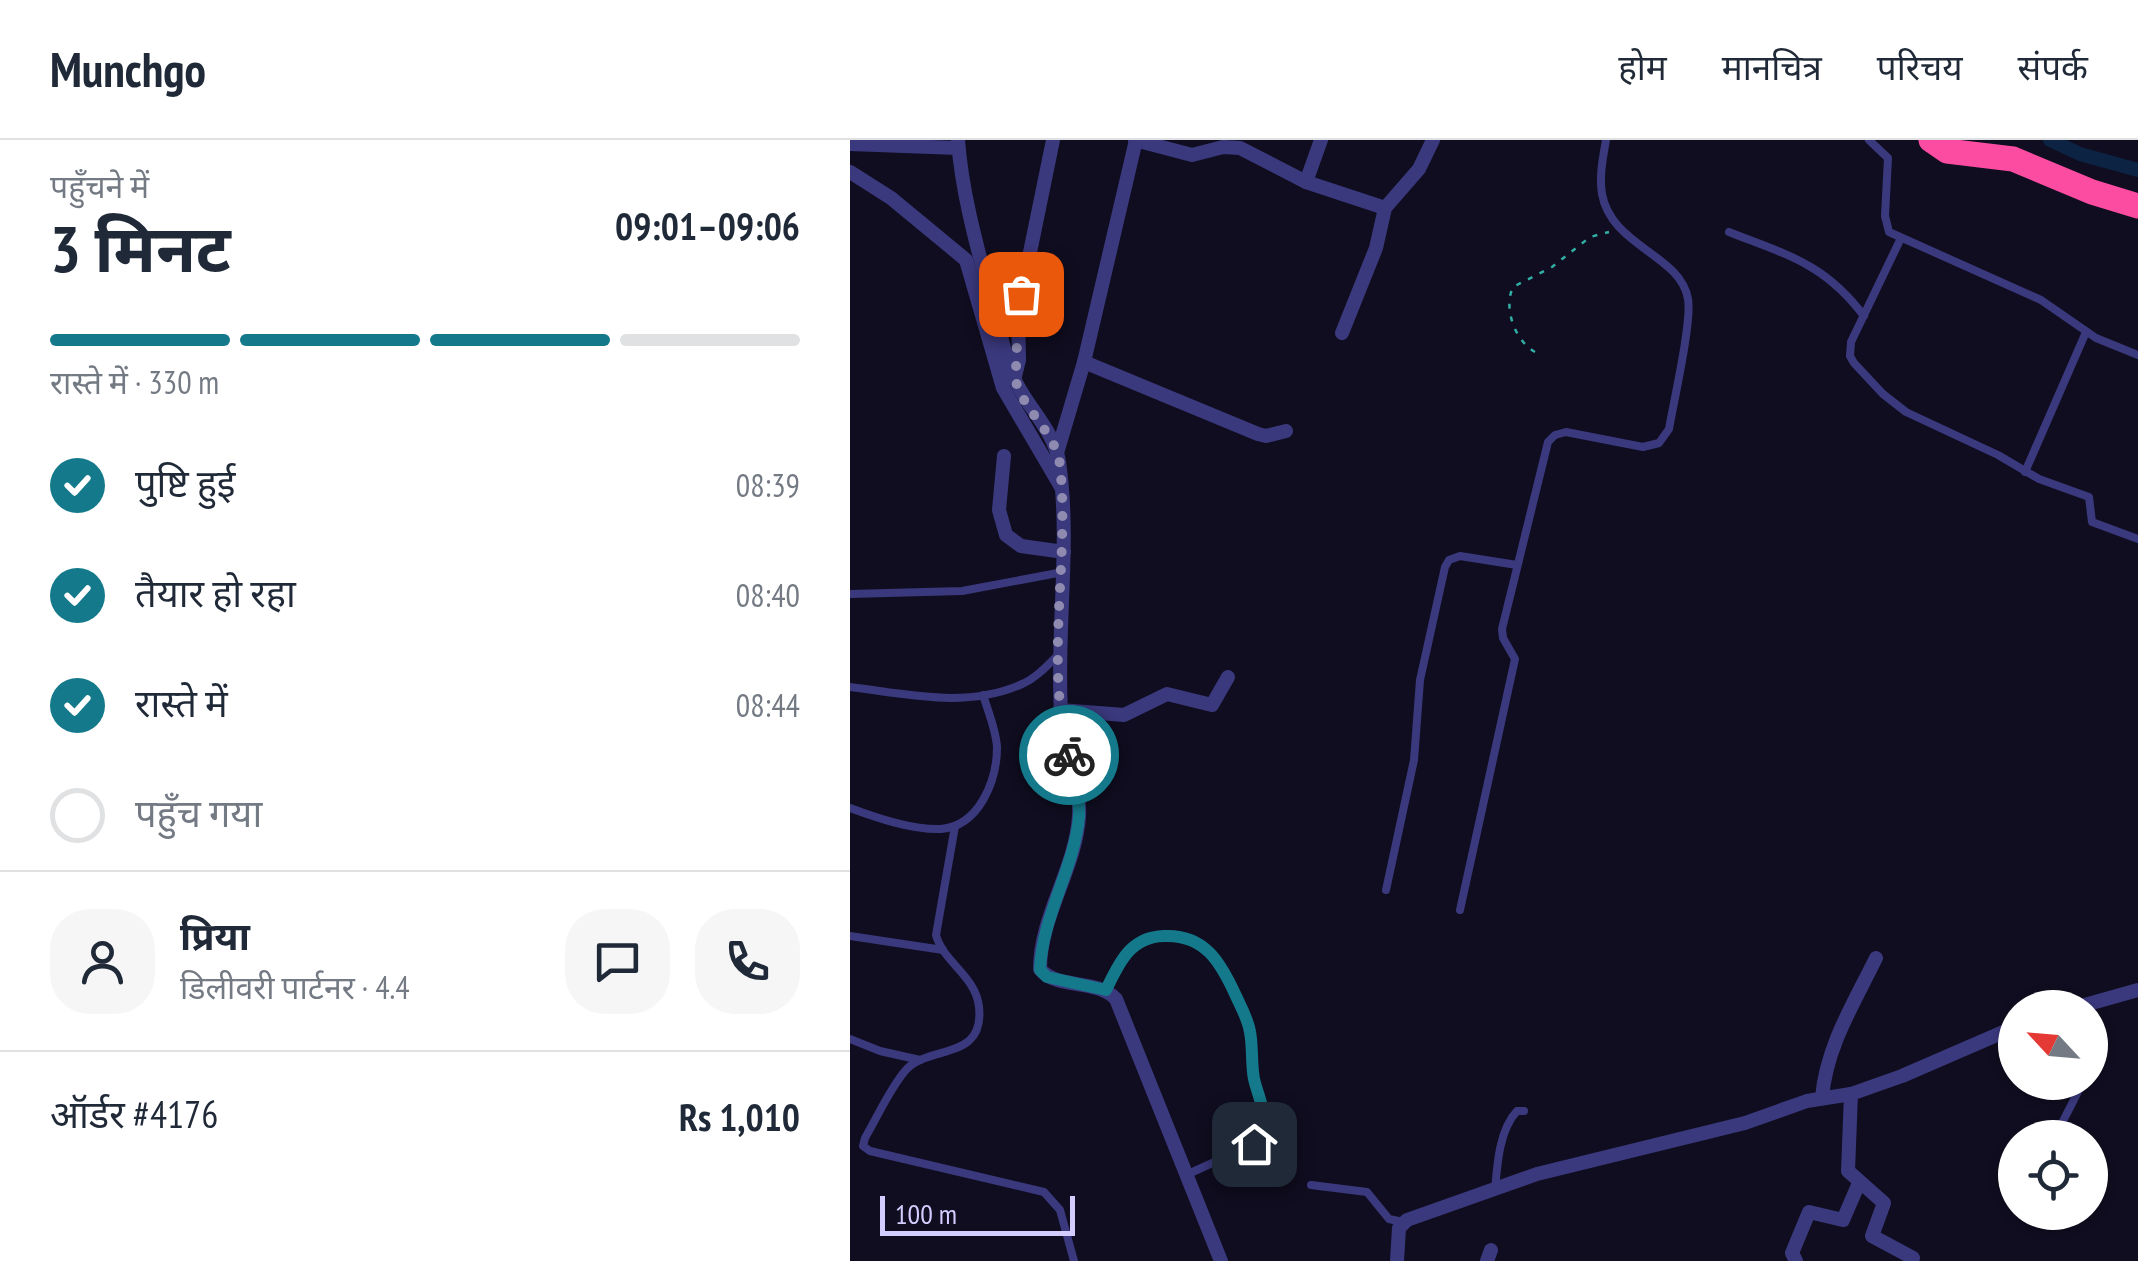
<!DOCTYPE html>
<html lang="hi">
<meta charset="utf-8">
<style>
body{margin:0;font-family:"PT Sans Narrow","Noto Sans Devanagari",sans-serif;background:#f6f6f7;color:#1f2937;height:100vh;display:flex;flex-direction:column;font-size:38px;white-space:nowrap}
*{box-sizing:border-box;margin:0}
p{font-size:32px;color:#747a83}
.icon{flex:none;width:55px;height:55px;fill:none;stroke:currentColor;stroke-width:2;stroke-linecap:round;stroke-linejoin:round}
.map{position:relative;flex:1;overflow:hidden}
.sheet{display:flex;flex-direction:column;background:#fff;width:850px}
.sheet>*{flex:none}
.needle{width:65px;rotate:296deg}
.fabs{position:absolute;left:1148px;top:850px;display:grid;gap:20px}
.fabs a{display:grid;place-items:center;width:110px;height:110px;border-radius:50%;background:#fff;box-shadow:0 2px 8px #0004;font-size:50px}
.scale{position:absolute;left:30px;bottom:25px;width:195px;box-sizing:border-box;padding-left:10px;border:5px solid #d2cdfe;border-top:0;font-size:28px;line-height:35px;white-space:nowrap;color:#d2cdfe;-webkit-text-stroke:8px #100d20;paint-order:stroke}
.pin{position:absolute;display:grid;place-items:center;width:85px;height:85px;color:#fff;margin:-42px;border-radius:20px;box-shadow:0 5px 15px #0006}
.courier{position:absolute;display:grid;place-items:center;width:100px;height:100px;margin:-50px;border:8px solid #147a8b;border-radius:50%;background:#fff;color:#222;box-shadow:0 2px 12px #0007}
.overview em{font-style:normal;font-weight:700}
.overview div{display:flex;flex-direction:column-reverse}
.overview{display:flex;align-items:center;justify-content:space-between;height:170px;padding:0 50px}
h1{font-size:65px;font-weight:700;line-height:75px}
.bar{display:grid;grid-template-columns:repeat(4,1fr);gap:15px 10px;align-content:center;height:120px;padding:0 50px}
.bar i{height:12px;border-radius:8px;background:#e0e1e3}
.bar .current{background:#147a8b}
.bar p{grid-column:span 4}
.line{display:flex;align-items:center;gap:25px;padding:0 50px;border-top:2px solid #e0e1e3}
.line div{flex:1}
.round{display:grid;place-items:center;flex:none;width:105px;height:105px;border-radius:40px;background:#f6f6f7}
ol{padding:0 50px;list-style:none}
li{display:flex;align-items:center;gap:30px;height:110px}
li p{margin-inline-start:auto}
li .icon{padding:10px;border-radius:50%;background:#147a8b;color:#fff;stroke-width:4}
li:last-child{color:#747a83}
li i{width:55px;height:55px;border:5px solid #e0e1e3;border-radius:50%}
header{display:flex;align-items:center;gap:60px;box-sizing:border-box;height:140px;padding:0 50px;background:#fff;border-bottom:2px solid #e0e1e3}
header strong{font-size:48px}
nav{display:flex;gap:55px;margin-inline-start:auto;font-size:35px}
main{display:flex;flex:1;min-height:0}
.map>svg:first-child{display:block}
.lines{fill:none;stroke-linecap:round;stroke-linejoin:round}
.canal{stroke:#0d2344;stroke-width:14}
.path{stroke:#31afa5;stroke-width:2.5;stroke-dasharray:5 8;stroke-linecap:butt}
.lane{stroke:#3b397e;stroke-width:8}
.street{stroke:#3b397e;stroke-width:14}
.highway{stroke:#fb4ca2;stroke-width:25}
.done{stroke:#8e8ab0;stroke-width:10;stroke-dasharray:0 18}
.route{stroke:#147a8b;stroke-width:12}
</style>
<header>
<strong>Munchgo</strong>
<nav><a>होम</a><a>मानचित्र</a><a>परिचय</a><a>संपर्क</a></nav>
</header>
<main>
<section class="sheet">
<div class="overview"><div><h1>3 मिनट</h1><p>पहुँचने में</p></div><em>09:01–09:06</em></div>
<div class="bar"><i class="current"></i><i class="current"></i><i class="current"></i><i></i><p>रास्ते में · 330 m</p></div>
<ol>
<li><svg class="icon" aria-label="check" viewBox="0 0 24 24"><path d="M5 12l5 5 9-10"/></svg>पुष्टि हुई<p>08:39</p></li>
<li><svg class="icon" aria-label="check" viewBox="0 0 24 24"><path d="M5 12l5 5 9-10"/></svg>तैयार हो रहा<p>08:40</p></li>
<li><svg class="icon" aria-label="check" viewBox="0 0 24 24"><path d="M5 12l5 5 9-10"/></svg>रास्ते में<p>08:44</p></li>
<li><i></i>पहुँच गया</li>
</ol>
<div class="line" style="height:180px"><a class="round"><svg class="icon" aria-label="person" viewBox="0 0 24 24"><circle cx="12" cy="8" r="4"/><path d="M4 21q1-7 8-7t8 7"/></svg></a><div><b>प्रिया</b><p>डिलीवरी पार्टनर · 4.4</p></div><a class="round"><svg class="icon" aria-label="chat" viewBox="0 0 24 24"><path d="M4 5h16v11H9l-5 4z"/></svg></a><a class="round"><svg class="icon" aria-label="phone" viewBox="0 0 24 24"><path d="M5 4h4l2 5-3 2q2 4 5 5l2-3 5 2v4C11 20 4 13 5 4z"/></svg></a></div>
<div class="line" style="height:130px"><div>ऑर्डर #4176</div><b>Rs 1,010</b></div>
</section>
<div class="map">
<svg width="1288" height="1121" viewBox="0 0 1288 1121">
<rect width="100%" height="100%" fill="#100d20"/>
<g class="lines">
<polyline class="canal" points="1200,0 1230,14 1288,30"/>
<path class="path" d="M685,212C665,201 653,168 663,147L702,127L740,97L759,92"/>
<g class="lane">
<polyline points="1019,0 1038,18 1035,76 1039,92 1191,160 1246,198 1288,215"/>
<path d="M879,92C937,115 974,123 1014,176"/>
<polyline points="1051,98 1001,202 1000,216 1004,223 1033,254 1056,272 1148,315 1189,339 1239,357 1242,382 1288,399"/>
<polyline points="1175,332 1236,192"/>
<polyline points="0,454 112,451 213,432"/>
<path d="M0,547C57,554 117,569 172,544C186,538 198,525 209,514"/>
<path d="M0,668C27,678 62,690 91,689C129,686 147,641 147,607C146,590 138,571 133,555"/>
<path d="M105,686L86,795C93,822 126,836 129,867C135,922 77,904 55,931C39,950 28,976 15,998L13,1006L20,1011L194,1052L210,1070L224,1121"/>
<polyline points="536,750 564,620 570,540 595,427 599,420 610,416 667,425"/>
<path d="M610,770L665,519L653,498L652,489L698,302L705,295L716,292L793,307L809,303L819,289C824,260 842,182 838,159C831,115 761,106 752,54C749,36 753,17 756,0"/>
<polyline points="0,796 93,810"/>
<path d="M256,850C269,823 280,797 314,796C354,794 371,823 386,856C391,867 398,879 400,892C403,907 401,923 404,939C409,961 424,985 404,1004L336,1035"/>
<polyline points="0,899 30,911 70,920"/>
<polyline points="1212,983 1233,942"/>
<polyline points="461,1045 517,1052 539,1079 553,1082"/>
<path d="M645,1051C647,1026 649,990 667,971H674"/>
</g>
<g class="street">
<path d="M108,0C112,55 128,110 142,163C149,187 154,213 163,236C175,265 205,291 209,322C221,405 206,488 211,572C213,607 231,640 229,676C226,728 190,776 190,829C207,850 246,838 266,859L371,1121"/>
<polyline points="285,0 342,15 373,7 390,8 456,42 535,68"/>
<polyline points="0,4 108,8"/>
<polyline points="0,32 41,58 116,120 153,248 211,347"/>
<polyline points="456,42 471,0"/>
<polyline points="492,193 526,108 535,68 569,29 583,0"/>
<polyline points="234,222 408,294 416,296 436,291"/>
<polyline points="164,240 169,220 168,171 203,0"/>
<polyline points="207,313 234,222 286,0"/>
<polyline points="154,316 149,370 156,395 171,406 214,412"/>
<polyline points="210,570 274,575 317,554 362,565 378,537"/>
<polyline points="1224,868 1288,850"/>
<polyline points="1001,954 998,1031 1034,1063 1022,1096 1063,1118"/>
<path d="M972,958C976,907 1004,863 1026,818"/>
<polyline points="547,1121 549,1088 557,1080 687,1034 895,983 957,961 1001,954 1052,936 1165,887"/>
<polyline points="637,1121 641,1110"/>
<polyline points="946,1121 942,1113 959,1072 993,1080 1009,1043"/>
</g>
<polyline class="highway" points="1081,0 1097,11 1163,19 1242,52 1288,66"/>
</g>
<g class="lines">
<path class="done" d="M171,154C169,165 164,238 167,245C177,274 206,294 210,325C220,421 194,523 219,615"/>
<path class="route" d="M219,615C225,635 230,657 229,677C224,729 192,776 190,830L197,837L256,850C269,823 280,797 314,796C355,794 371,823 386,856C391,867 398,879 400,892C403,907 401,923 404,939C409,961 424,985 404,1004"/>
</g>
</svg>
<div class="fabs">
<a><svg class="needle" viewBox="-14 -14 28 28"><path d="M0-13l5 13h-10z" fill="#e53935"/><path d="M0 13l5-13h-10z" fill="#747a83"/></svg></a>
<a><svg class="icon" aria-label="locate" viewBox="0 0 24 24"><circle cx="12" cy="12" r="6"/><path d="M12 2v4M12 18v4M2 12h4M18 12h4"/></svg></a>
</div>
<div class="scale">100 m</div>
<div class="pin" style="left:171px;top:154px;background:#ea580c"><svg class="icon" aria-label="bag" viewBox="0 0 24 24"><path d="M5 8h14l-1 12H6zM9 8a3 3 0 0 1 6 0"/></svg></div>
<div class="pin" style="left:404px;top:1004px;background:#1f2937"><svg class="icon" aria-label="home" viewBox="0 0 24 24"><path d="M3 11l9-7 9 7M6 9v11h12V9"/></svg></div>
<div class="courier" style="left:219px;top:615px"><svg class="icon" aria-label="bike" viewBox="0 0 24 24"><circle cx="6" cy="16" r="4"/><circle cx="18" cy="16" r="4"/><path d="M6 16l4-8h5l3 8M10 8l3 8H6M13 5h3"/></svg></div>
</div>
</main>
